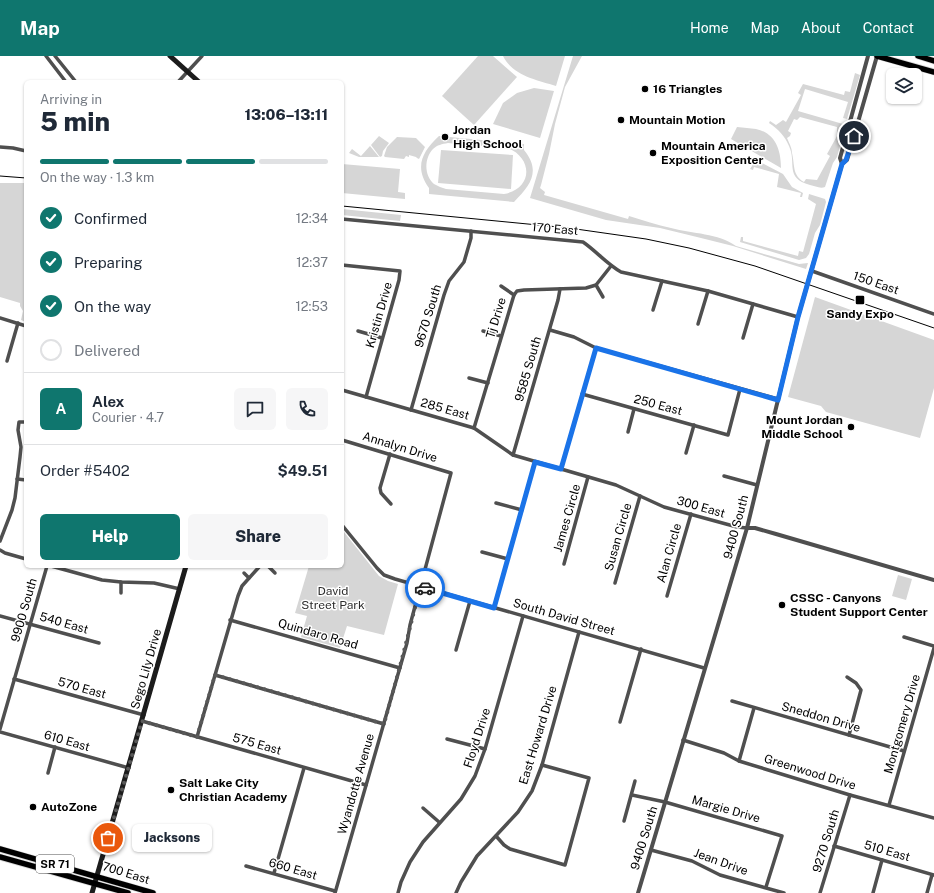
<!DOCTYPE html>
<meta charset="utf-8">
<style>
body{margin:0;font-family:"Public Sans",sans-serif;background:#f6f6f7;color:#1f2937;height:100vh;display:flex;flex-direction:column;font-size:15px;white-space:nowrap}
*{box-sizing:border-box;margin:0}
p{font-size:13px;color:#747a83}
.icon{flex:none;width:22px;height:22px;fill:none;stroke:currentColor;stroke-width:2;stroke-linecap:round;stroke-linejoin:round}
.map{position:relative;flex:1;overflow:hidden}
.details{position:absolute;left:24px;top:24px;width:320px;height:488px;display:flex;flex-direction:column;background:#fff;border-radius:6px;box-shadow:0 1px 3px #0004}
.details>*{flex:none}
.fabs{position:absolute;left:886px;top:12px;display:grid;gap:8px}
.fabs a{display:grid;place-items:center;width:36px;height:36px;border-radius:6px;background:#fff;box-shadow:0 1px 3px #0004;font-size:20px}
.pin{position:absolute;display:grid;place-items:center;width:34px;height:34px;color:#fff;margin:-17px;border:2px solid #fff;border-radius:50%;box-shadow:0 1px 4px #0007}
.courier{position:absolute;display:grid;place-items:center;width:40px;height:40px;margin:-20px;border:3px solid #1a73e8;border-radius:50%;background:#fff;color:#222;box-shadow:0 1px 5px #0007}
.bubble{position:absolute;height:28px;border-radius:6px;background:#fff;box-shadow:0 1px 3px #0004;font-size:13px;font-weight:800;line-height:28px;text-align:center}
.head em{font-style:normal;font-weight:800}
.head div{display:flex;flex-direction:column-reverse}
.head{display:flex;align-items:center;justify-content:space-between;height:68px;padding:0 16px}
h1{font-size:26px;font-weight:800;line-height:30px}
.bar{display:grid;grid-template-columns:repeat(4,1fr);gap:6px 4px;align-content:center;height:48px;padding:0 16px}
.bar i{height:5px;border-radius:3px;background:#e0e1e3}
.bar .selected{background:#0f766e}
.bar p{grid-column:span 4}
.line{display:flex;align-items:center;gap:10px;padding:0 16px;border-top:1px solid #e0e1e3}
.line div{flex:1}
.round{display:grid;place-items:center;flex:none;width:42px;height:42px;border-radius:6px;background:#f6f6f7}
ol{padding:0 16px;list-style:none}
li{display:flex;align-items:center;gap:12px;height:44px}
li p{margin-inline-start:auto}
li .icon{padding:4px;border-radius:50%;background:#0f766e;color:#fff;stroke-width:4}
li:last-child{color:#747a83}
li i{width:22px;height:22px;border:2px solid #e0e1e3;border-radius:50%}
.primary-button{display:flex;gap:8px;margin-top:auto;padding:8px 16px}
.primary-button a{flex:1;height:46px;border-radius:6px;background:#0f766e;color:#fff;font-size:16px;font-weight:800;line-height:46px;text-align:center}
.primary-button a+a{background:#f6f6f7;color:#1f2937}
header{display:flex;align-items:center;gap:24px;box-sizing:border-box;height:56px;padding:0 20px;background:#0f766e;color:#fff}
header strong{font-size:19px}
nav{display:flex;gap:22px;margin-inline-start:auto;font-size:14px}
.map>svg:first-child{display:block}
.green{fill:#d6d6d6;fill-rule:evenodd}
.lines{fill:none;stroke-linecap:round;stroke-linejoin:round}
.primary-casing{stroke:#dbdbdb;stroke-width:7}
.minor{stroke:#4f4f4f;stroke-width:3.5}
.tertiary{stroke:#4f4f4f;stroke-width:4}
.secondary{stroke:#1c1c1c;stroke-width:5}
.primary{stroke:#000;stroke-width:5.5}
.tram{stroke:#000;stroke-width:1}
.done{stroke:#595959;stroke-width:4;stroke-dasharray:0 7.2}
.route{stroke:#1a73e8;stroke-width:5}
.poi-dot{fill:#000;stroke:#fff;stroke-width:1.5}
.labels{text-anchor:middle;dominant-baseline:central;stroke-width:3;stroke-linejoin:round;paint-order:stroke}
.shield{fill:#fff;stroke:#4c4c4c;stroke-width:1}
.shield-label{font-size:11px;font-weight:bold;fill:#000}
.poi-label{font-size:12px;font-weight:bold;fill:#000;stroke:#fff;text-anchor:start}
.street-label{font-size:12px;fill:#000;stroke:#fff}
.park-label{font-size:12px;fill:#2d2d2d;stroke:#fff}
</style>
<header>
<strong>Map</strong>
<nav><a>Home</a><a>Map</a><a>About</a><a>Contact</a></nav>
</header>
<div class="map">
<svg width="934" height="837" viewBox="0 0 934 837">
<rect width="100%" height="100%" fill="#fff"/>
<g class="green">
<polygon points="478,0 493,0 517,21 474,69 442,40"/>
<path d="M503,0H565L556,30C537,24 513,20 503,0Z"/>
<path d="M573,0H582L565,31L555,68L549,98L541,129L540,132L545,136L544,139L628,163L629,160C643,164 657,169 671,172C693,178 718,177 736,190L799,208L808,207L806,213L733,190L697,181L660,172L606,164L530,142Z"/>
<path d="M855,17L860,19L847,63L843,62L848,46L805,33L798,55L843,68L845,72L837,101L833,107L825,131C820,133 815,130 810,129C784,122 797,107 789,90C785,80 778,73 769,67L770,65L776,69L783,64L786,66L801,39L798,37L803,28L844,39L845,35L850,36ZM800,61L837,71V80L827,98L830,100L817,124L806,123L804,126C792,119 795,109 792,97C792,92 789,87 787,82L790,80L791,77L788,75L794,63L797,64Z"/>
<polygon points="534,32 554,35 540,82 493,68 503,47 517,37"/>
<path d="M737,71C744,72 750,72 756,73C776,77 781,95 781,112L731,83Z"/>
<polygon points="379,80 389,87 383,95 382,100 380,101 371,89"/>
<path d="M439,80L524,88V94C541,115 531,129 514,146L429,138V132C414,111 422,96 439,80ZM448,87L508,92C534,103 532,133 504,138L446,133C442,132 438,130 434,128C424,120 424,102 433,93C437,89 442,88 448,87Z"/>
<polygon points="397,81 416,82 425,91 419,103 417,102 416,101 409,99 409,101 406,100 404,103 385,101 384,100 387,91"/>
<polygon points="370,90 379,101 359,101 349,97 352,93 361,100"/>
<polygon points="441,94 513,99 511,133 438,127"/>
<polygon points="756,104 783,118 792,131 803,137 802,141 800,141 801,137 777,131 779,118 754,111 753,114 750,113"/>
<polygon points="342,108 400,113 398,136 405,137 405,143 342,137"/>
<polygon points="0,127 26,127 26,266 21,264 23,255 20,250 20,247 0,241"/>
<polygon points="809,138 825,143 826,146 820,169 815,177 809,198 806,202 799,204 740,186 741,181 743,181 743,185 798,200 799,195 803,196 816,148 808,143"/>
<polygon points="342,153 401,159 400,165 342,159"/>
<polygon points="815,241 934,284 934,332 920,382 826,356 821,350 788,341"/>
<polygon points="344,476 379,520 388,525 398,528 384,579 347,570 340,592 301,581 307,560 295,557 309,510 342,510 342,477"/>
<polygon points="898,519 912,523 906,544 892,540"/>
</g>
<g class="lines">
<g class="primary-casing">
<g id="primary">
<polyline points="877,0 934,16"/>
<polyline points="918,0 934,5"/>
<polyline points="0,793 153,837"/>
<polyline points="0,801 128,837"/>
</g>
</g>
<g class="minor">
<polyline points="46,0 66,26"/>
<polyline points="55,0 76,26"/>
<polyline points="178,26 202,0"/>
<polyline points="0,91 13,92 26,95"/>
<path d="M342,163L583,186C596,195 607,208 621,216L708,235L798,261"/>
<polyline points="342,209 400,215 399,224 366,341"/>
<polyline points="812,215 934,258"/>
<polyline points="596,229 603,241"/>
<polyline points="501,230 514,239"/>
<polyline points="653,254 662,225"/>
<polyline points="0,262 26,270"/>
<polyline points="698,268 708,235"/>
<polyline points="550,274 574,281 596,292 778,343"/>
<polyline points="358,275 382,282"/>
<polyline points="483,275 501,280"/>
<polyline points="743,282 753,248"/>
<polyline points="7,305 18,267"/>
<polyline points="469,322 488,327"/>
<polyline points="342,334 474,372 513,399 616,429 664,451 737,471 747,472"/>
<polyline points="582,338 728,379 740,333"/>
<polyline points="411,354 444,239 449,225 464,206 471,182 471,175"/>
<polyline points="474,372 514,239 517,235 524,234 586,232 596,229 611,210"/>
<polyline points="628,376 634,353"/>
<polyline points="686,397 694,369"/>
<polyline points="390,398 380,432 381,437 391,448"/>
<polyline points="513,399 558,244 560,233"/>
<polyline points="561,413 596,292"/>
<polyline points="724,420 757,429"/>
<polyline points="17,423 26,424"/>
<polyline points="496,447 522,454"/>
<polyline points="342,469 377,512 384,519 395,523 704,612"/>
<polyline points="0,485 12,454 15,442 20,401 21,391 18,374 19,366 26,366"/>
<polyline points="0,494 5,497 26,503"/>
<polyline points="482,496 508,503"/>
<polyline points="564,508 588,421"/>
<polyline points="51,510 102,524 121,526 154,527 180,533"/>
<polyline points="268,510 275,517"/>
<polyline points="244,517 249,522"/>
<polyline points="615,527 640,440"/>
<polyline points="121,537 121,526"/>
<polyline points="667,540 691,458"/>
<polyline points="494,552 535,406"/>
<polyline points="0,560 99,587"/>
<polyline points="230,564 400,612"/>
<polyline points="904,581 934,590"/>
<polyline points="456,594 470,545"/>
<polyline points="215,619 384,668"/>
<polyline points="847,621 856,627 861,634 849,679"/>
<polyline points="14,623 144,659"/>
<polyline points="732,645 904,695"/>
<polyline points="142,665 366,729"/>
<polyline points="620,666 641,593"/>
<polyline points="0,673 47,510"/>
<polyline points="0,676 129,712"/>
<polyline points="197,681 238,540 242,530 260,510"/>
<polyline points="447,683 485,693"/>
<polyline points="683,684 724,697 739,705 850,739 934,762"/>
<polyline points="739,705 754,652"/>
<polyline points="48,717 55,691"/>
<polyline points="632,739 665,746 782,780 766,831"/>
<polyline points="889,749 934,592"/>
<polyline points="423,752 439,766"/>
<polyline points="624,765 635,725"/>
<polyline points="496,780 504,789 510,793 565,809 589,722 542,709"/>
<polyline points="834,790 934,819"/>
<polyline points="651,794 692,805 720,819 784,837"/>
<polyline points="246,810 335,835"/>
<polyline points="274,817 304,712"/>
<polyline points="335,837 407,587 410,569 451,417 342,384"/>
<polyline points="398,837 401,826 410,806 423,786 461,743 475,720 485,693 523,560"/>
<polyline points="456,837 461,826 477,800 518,756 532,735 542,709 579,576"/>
<polyline points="820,837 850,739"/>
<polyline points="873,837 882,804"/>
<polyline points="927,837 932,819"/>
</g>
<g class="tertiary">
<polyline points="842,108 847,104 850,94 877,0"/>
<polyline points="747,472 755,472 776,478 934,524"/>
<polyline points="638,837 747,472 798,261 842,108 840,102 868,0"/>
</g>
<g class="secondary">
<polyline points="170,0 199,26"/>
<polyline points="92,837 186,510"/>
</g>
<use href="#primary" class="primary"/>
<g class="tram">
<polyline points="0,120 26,122"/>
<polyline points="342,150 569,172 646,183 689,192 755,210 934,272"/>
</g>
</g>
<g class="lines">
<path class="done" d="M108,782L142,665L197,681L215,619L384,668C397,622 409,577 420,531L425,532"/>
<polyline class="route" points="425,532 494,552 535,406 561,413 596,292 778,344 798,261 842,108 846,104 854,80"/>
</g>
<g class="poi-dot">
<circle cx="645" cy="33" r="4"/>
<circle cx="621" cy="64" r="4"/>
<circle cx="445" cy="81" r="4"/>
<circle cx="653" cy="97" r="4"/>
<rect x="855" y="239" width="10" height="10" rx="2"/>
<circle cx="851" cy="371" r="4"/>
<circle cx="782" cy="549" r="4"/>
<circle cx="171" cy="734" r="4"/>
<circle cx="33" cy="751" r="4"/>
</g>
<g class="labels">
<rect class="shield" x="36" y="799" width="38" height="18" rx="3"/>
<g class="shield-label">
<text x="55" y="808">SR 71</text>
</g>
<g class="poi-label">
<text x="653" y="33">16 Triangles</text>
<text x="629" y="64">Mountain Motion</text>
<text x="453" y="74">Jordan<tspan x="453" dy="14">High School</tspan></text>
<text x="661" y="90">Mountain America<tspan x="661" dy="14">Exposition Center</tspan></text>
<text x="860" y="258" text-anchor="middle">Sandy Expo</text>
<text x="843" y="364" text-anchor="end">Mount Jordan<tspan x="843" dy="14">Middle School</tspan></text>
<text x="790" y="542">CSSC - Canyons<tspan x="790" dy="14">Student Support Center</tspan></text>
<text x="179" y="727">Salt Lake City<tspan x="179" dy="14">Christian Academy</tspan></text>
<text x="41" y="751">AutoZone</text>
</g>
<g class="street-label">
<text transform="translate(555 173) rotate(5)">170 East</text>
<text transform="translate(876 227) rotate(19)">150 East</text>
<text transform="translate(379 259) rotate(-74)">Kristin Drive</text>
<text transform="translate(428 260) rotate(-73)">9670 South</text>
<text transform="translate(496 262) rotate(-73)">Tj Drive</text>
<text transform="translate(528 313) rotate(-74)">9585 South</text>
<text transform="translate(658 349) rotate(15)">250 East</text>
<text transform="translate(445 353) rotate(16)">285 East</text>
<text transform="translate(400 391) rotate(17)">Annalyn Drive</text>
<text transform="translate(701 451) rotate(16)">300 East</text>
<text transform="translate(567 462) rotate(-74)">James Circle</text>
<text transform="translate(736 471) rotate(-75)">9400 South</text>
<text transform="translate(618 481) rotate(-74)">Susan Circle</text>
<text transform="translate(669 497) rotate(-74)">Alan Circle</text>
<text transform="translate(24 554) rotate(-74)">9900 South</text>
<text transform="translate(564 561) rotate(16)">South David Street</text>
<text transform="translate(64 567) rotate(16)">540 East</text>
<text transform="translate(318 578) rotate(16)">Quindaro Road</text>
<text transform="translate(146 613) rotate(-74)">Sego Lily Drive</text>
<text transform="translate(82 632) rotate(16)">570 East</text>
<text transform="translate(821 661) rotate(16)">Sneddon Drive</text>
<text transform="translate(902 668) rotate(-74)">Montgomery Drive</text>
<text transform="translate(538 679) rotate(-73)">East Howard Drive</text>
<text transform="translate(477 682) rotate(-72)">Floyd Drive</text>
<text transform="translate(67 685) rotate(16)">610 East</text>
<text transform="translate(257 688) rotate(16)">575 East</text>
<text transform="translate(810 716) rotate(17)">Greenwood Drive</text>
<text transform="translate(356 728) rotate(-74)">Wyandotte Avenue</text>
<text transform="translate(726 753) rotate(16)">Margie Drive</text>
<text transform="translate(644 782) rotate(-73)">9400 South</text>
<text transform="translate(826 785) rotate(-73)">9270 South</text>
<text transform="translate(887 795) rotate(16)">510 East</text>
<text transform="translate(721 806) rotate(20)">Jean Drive</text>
<text transform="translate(293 813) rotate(16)">660 East</text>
<text transform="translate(126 817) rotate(17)">700 East</text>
</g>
<g class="park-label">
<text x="333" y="535">David<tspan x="333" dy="14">Street Park</tspan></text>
</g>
</g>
</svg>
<div class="fabs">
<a><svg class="icon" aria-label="layers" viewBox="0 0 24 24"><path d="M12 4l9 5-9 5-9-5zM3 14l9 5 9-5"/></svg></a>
</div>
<div class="pin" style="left:108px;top:782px;background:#ea580c"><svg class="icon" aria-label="bag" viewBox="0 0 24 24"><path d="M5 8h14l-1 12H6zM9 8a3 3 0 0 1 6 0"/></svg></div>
<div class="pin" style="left:854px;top:80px;background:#1f2937"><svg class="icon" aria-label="home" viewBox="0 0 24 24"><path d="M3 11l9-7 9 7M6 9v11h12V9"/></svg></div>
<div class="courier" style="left:425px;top:532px"><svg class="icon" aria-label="car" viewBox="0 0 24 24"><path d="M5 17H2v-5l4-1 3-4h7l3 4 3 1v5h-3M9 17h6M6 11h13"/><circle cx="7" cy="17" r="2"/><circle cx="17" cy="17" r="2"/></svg></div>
<div class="bubble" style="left:132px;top:768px;width:80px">Jacksons</div>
<section class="details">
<div class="head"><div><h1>5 min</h1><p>Arriving in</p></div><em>13:06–13:11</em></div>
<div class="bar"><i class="selected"></i><i class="selected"></i><i class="selected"></i><i></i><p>On the way · 1.3 km</p></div>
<ol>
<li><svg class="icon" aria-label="check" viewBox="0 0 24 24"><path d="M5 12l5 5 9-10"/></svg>Confirmed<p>12:34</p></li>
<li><svg class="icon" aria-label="check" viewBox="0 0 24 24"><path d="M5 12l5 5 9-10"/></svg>Preparing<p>12:37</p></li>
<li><svg class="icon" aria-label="check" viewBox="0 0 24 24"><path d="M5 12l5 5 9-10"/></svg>On the way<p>12:53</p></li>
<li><i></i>Delivered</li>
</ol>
<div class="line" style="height:72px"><b class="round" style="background:#0f766e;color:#fff">A</b><div><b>Alex</b><p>Courier · 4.7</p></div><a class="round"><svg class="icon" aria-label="chat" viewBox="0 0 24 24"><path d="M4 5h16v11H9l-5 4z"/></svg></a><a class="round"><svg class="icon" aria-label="phone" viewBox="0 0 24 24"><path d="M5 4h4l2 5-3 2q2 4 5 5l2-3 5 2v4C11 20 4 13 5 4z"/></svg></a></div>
<div class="line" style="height:52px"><div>Order #5402</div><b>$49.51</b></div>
<div class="primary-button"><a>Help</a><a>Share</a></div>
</section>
</div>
